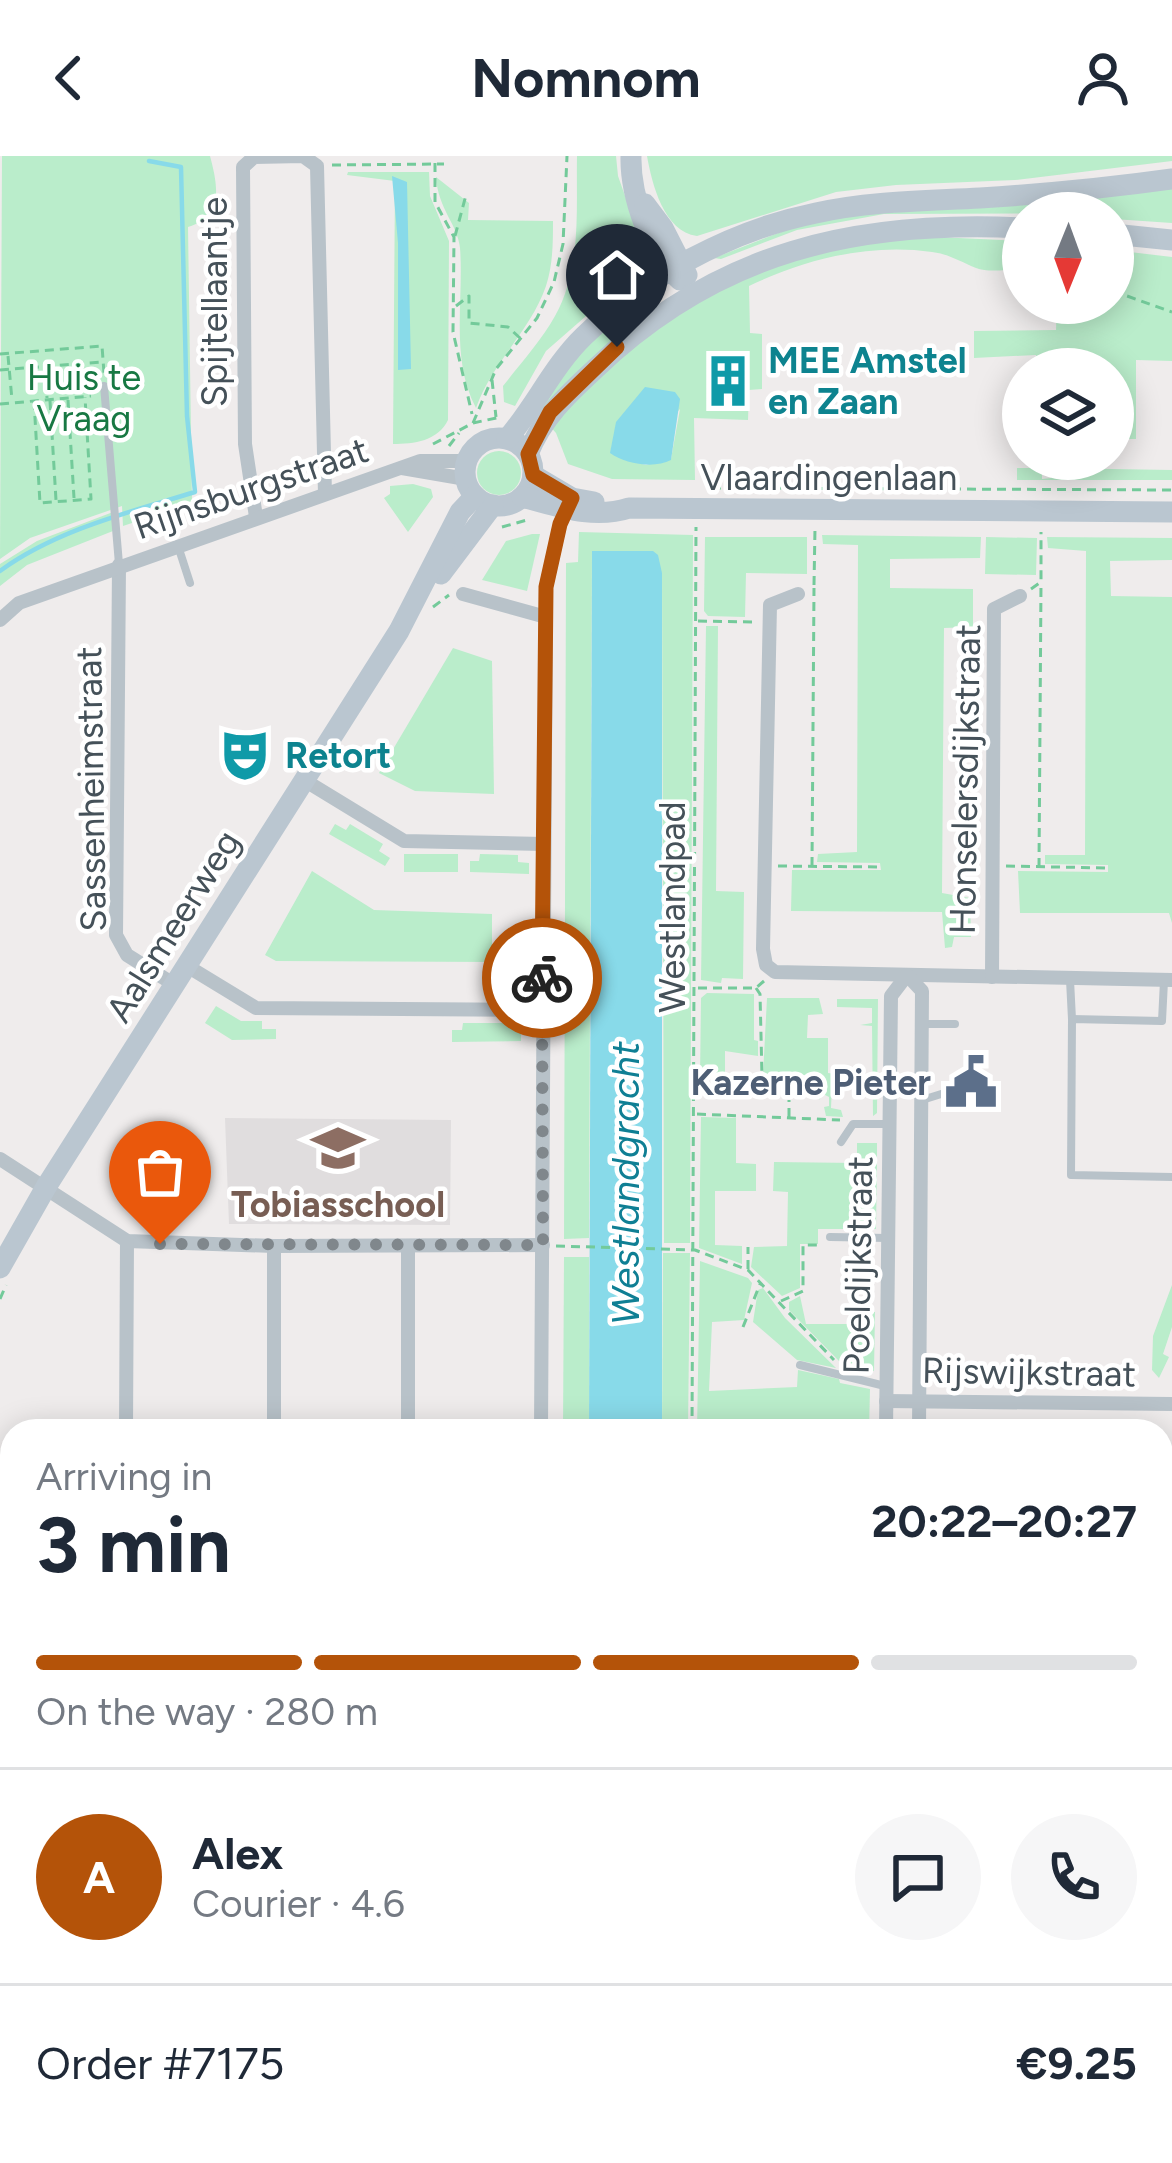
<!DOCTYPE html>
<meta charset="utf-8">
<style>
body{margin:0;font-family:Figtree,sans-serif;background:#f6f6f7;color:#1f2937;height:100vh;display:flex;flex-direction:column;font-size:45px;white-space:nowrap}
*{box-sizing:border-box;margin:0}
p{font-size:39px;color:#747a83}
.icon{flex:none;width:66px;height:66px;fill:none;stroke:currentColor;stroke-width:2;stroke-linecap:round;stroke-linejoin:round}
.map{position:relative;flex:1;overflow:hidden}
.drawer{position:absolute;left:0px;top:1263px;width:1173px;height:744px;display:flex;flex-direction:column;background:#fff;border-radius:36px 36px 0 0;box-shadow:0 6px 30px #0003}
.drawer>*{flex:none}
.needle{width:78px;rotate:181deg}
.tools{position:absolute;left:1002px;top:36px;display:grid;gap:24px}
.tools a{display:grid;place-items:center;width:132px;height:132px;border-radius:50%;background:#fff;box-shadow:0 6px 30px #0003;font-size:60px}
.pin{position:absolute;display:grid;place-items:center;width:102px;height:102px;color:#fff;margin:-123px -51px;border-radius:50% 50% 50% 0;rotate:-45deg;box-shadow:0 0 12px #0007}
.pin .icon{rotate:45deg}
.courier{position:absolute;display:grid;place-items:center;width:120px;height:120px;margin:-60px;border:9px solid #b45309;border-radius:50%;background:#fff;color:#222;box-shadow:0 3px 15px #0007}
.summary em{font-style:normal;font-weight:700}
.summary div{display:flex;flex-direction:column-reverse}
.summary{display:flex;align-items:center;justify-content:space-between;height:204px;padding:0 36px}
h1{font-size:78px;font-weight:700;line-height:90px}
.bar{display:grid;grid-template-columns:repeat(4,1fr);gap:18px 12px;align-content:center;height:144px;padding:0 36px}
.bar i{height:15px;border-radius:9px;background:#e0e1e3}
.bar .on{background:#b45309}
.bar p{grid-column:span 4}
.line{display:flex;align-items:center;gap:30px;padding:0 36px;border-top:3px solid #e0e1e3}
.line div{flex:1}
.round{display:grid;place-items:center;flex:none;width:126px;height:126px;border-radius:63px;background:#f6f6f7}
header{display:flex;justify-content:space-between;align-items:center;height:156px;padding:0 36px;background:#fff;font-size:54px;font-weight:700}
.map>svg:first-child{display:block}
.education{fill:#e0ddde}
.green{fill:#baedcb;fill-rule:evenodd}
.water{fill:#88dae9}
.pier{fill:#efecec}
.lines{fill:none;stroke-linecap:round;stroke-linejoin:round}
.stream{stroke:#88dae9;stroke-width:4.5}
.highway-casing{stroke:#708da6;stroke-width:30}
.path{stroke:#73ca9a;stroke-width:3;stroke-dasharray:9 6;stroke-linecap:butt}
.lane{stroke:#b8c2c9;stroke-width:8}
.street{stroke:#b8c2c9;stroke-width:14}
.secondary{stroke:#bac6d0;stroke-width:21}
.highway{stroke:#84a2bb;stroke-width:24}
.tram{stroke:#aeb2b7;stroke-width:3}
.done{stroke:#80878c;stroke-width:12;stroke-dasharray:0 21.6}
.route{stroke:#b45309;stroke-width:15}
.labels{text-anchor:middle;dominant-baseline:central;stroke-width:9;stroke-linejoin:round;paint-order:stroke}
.street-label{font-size:36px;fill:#455159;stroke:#fff}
.culture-label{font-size:36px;font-weight:bold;fill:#0d838f;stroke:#fff;text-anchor:start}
.park-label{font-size:36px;fill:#187843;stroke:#fff}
.service-label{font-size:36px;font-weight:bold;fill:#4e5e75;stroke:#fff;text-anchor:end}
.education-label{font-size:36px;font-weight:bold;fill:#785e54;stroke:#fff}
.water-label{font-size:39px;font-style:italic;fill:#0f7f94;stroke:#fff}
</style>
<header><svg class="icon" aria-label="back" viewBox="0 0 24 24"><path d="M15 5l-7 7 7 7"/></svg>Nomnom<svg class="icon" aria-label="person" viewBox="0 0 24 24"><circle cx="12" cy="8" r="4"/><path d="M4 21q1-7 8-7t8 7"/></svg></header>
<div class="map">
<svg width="1172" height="2007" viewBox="0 0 1172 2007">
<rect width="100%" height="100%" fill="#efecec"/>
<polygon class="education" points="225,962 451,964 450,1069 229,1068"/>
<g class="green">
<path d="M2,0H210C218,30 224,60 188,71L192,347L123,370L122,350L30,382L0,403Z"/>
<path d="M577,0H616L618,20L646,99L641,112L546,195L515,250L504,246L503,230C520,208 541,185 555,160C582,112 576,54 577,0Z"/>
<path d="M647,0H1172V5L1015,24L896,29L836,36L697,80C664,76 652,28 647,0Z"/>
<path d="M348,16H429L430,40L449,85L448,264C438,285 414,288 393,288L395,25L347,19Z"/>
<path d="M436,21L469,47L468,64L553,65C553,87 553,108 546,130C531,174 492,207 476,252C450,203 464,145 460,92C458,69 438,53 436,21Z"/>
<polygon points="1172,31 1172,67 1113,63 1113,57 884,58 797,74 721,103 714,102 817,62"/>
<path d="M893,79L1023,85V113C1009,113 989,117 976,112C961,106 949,98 932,96C870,87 805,103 749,130L750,177L762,178V233L749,234L748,264L694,262L695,324L612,323L568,308L556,277L547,267L647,177L741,118ZM680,253L671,303L646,309L630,305Z"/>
<polygon points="1113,94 1172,101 1172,205 1136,204 1136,283 1113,283 1113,213 1037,213 1036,199 974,202 974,175 1056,174 1057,147 1113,147"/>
<polygon points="661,131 662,139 615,180 542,260 535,255 586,187"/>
<circle cx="499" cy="317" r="22"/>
<polygon points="1017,312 1042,312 1042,323 1051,322 1051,312 1172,314 1172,324 1017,324"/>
<polygon points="413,328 431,333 433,341 408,376 384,342 390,338 390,330"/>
<polygon points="113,356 113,375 27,409 0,430 0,408 37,385"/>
<polygon points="579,376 693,379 690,1087 664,1087 662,417 592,395 589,1082 564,1083 566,407 578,406"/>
<polygon points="532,378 540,378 527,435 482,424 506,385"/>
<polygon points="822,379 981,381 980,402 890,403 890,432 973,433 973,471 944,472 942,737 970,742 971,781 954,781 952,791 945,792 942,756 791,755 792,714 881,714 880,707 817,706 818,698 857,696 858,389 823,388"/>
<polygon points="705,381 807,381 807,418 746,417 745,461 708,460 704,455"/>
<polygon points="986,381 1037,382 1036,419 985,418"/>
<polygon points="1047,381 1172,382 1172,404 1110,405 1111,440 1172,441 1172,767 1169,757 1020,757 1018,715 1108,716 1108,709 1045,708 1045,699 1085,699 1086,395 1048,392"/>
<polygon points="706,470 718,470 716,735 744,736 743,823 722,822 721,827 701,824"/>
<polygon points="453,492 492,505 494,638 415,635 379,617"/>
<polygon points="335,668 346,674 350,668 383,688 379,695 390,702 385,710 329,678"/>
<rect x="404" y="698" width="54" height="18"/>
<polygon points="480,698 518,699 518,706 529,707 529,718 470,716 470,705 479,705"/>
<polygon points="312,715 374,754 492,758 492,806 276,805 265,799"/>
<polygon points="707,837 754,838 754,884 758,885 758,900 725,895 725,923 700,923 701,842"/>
<polygon points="767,842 819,842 823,858 808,859 807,882 828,882 828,917 842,919 841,929 832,929 831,952 841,954 843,961 826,960 824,951 829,950 829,941 823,938 819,944 823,927 800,923 811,922 811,919 763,919"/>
<polygon points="837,843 878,843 877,957 873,960 872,870 860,869 872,867 872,852 837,851"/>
<polygon points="216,850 241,865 262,865 262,873 276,873 276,883 232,884 205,867"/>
<polygon points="463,867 521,867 521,885 452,886 452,874 462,874"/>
<polygon points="701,961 736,962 736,1007 756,1008 756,1035 715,1035 715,1089 742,1090 742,1108 699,1092"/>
<polygon points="857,987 877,987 877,1005 868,1006 877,1007 876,1073 818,1073 818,1088 800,1088 800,1132 782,1140 751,1111 754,1091 787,1090 788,1036 773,1035 774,1006 857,1007"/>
<polygon points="663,1097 690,1097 688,1275 662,1275"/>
<polygon points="564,1101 589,1101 589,1275 563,1275"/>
<polygon points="700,1105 748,1122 752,1127 744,1164 712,1166 709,1235 797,1231 798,1214 839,1223 840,1227 870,1233 869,1275 697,1275"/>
<polygon points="1172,1129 1172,1171 1163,1198 1169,1201 1159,1222 1152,1214 1153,1180"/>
<polygon points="763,1132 785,1162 836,1212 797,1204 753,1166 758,1134"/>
<polygon points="800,1140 806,1168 855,1168 855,1155 875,1156 874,1215 855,1216 839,1205 789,1154 789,1146"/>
<rect x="901" y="1995" width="89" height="12"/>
</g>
<g class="water">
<polygon points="392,20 407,26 411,213 398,214 398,87"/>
<path d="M645,231L675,236L680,243L671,304C654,313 625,308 610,297L616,266Z"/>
<polygon points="592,395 653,395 658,399 662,417 662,1275 589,1275"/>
<rect x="588" y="1995" width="313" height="12"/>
</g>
<rect class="pier" x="1161" y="1763" width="11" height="83"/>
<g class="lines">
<path class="stream" d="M0,415C56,374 130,356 195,336L187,260L181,11L149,5"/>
<g class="highway-casing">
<g id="highway">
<polyline points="1161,1392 1172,1350"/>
<polyline points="1161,1615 1172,1546"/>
<polyline points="1095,2007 1095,1995"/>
<polyline points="1134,2007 1134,1995"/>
</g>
</g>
<g class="path">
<polyline points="435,7 435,46 454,81 453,176 472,258"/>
<polyline points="332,9 444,8"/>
<polyline points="455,80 466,39"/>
<polyline points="1113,135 1172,156"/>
<polyline points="456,150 469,140 469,167 508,171 520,182"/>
<polyline points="0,198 102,190 104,217"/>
<polyline points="8,200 12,244"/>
<polyline points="45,210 47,242"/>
<polyline points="0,214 101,206"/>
<polyline points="492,224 496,261"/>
<polyline points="68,244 74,342"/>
<polyline points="34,245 40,347 91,343 85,241"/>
<polyline points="50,245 56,344"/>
<polyline points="0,248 91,240"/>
<polyline points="473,267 496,213 537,162 554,126 563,88 567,0"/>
<polyline points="433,288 473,267 501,261"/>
<polyline points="449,290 459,277"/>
<polyline points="712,332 1172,334"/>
<polyline points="502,371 527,364"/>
<polyline points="814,429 815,372"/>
<polyline points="1031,433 1041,426 1041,376"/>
<polyline points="433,451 449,439"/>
<polyline points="698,465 755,466"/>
<polyline points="778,710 881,711"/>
<polyline points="812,710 814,432"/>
<polyline points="1006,710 1108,712"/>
<polyline points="1039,711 1041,426"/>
<polyline points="698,832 756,832 764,825"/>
<polyline points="756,832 760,838 762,921 789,923"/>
<polyline points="697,958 840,964"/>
<polyline points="789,961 789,944"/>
<polyline points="556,1090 695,1094 748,1114 834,1204"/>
<polyline points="748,1113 748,1091"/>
<polyline points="0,1143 6,1129"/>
<polyline points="781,1145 803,1135 803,1089 819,1089"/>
<polyline points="743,1171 760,1128"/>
<polyline points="692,1275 696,371"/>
<polyline points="1161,1743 1172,1744"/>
</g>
<g class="lane">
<polyline points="104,230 119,408"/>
<polyline points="178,390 190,427"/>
<polyline points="1070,824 1072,863"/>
<polyline points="1164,825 1162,865 1072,863 1071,1019 1172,1021"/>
<polyline points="923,868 955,868"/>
<polyline points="922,944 954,934"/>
<polyline points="841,986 853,968 889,968"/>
<polyline points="830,1081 888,1082"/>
<polyline points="800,1209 885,1230"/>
<polyline points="1161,1655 1172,1655"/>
<polyline points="1161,1665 1172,1665"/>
</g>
<g class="street">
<polyline points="402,312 466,323"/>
<polyline points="256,361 245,288 243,11 254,1 303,0 317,10 325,338"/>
<polyline points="119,409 116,779 127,799 175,829"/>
<polyline points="463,438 546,461"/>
<polyline points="798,438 770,449 763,793 766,809 775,816 1172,824"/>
<polyline points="0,464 19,447 420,305 467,305"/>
<polyline points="304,624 404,685 544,688"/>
<polyline points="187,810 256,852 542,854"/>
<polyline points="907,819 922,835 919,1275"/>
<polyline points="992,821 994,453 1020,440"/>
<polyline points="0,1003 127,1085 274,1090 543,1089"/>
<polyline points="274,1090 274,1275"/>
<polyline points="408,1090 408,1275"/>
<polyline points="886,1245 1172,1248"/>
<polyline points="126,1275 127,1085"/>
<polyline points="541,1275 546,431 560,368 569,348"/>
<polyline points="886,1275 891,840 907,819"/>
<polyline points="0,1812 12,1813"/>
<polyline points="1161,1886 1172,1886"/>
<polyline points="1013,1995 1013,2007"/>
<polyline points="224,2007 224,1995"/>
<polyline points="271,2007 271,1995"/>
<polyline points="537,2007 537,1995"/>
</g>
<g class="secondary">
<path d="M631,0C630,39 650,98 680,124"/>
<polyline points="645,48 663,72 687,119"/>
<polyline points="1113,78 1172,84"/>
<circle cx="499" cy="316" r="34"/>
<path d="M507,283C535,251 553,210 584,180C646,120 732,74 816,57C870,45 925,45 980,42C1044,38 1108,32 1172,23"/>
<path d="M528,298C542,262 567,239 595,213C718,95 857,64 1023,72"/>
<polyline points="533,319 572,342 594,346"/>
<path d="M522,341C557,350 593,364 629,352L1172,356"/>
<polyline points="441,418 493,349"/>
<polyline points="0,1112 46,1031 399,475 460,356 475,340"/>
<polyline points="1161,1644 1172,1644"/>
<polyline points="0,1645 12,1646"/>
<polyline points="0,1662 12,1662"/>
<polyline points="1161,1677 1172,1677"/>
</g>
<use href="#highway" class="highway"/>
<g class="tram">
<polyline points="0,1652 12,1652"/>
<polyline points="1161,1667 1172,1667"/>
</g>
</g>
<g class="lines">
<polyline class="done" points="160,1088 543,1089 542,822"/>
<polyline class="route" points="542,822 546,431 560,368 572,342 533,319 528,298 550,256 617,191"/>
</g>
<defs>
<g id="building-bare" transform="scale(4.14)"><path d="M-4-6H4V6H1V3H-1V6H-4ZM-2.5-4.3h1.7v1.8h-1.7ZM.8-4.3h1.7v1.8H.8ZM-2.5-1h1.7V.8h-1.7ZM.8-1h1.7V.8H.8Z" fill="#0f9aa8" stroke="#fff" stroke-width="2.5" paint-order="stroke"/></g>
<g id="theatre-bare" transform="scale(4.14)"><path d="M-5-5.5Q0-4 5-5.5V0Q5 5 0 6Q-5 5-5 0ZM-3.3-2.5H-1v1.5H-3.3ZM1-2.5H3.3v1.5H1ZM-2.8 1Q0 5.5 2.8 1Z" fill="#0f9aa8" stroke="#fff" stroke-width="2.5" paint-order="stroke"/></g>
<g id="civic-bare" transform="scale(4.14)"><path d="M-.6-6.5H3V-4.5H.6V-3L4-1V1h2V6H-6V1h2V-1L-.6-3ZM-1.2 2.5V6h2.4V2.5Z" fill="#5c6f8a" stroke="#fff" stroke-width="2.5" paint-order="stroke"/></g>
<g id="school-bare" transform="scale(4.14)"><path d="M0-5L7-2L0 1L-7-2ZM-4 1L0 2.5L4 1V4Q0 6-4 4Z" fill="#8d6e63" stroke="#fff" stroke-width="2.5" paint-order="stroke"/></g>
</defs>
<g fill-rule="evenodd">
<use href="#building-bare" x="728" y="225"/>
<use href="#theatre-bare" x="245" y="599"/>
<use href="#civic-bare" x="971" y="926"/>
<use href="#school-bare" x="338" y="992"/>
</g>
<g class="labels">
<g class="street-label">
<text transform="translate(214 146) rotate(-90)">Spijtellaantje</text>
<text x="829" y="321">Vlaardingenlaan</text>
<text transform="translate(251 332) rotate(-19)">Rijnsburgstraat</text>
<text transform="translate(965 623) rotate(-89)">Honselersdijkstraat</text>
<text transform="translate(91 633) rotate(-91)">Sassenheimstraat</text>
<text transform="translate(672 751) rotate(-90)">Westlandpad</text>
<text transform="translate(173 770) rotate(-58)">Aalsmeerweg</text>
<text transform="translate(858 1109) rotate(-89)">Poeldijkstraat</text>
<text transform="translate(1029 1216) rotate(1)">Rijswijkstraat</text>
</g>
<g class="culture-label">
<text x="768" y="204">MEE Amstel<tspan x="768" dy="41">en Zaan</tspan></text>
<text x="285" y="599">Retort</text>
</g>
<g class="park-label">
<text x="84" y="221">Huis te<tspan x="84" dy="41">Vraag</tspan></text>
</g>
<g class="service-label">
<text x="931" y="926">Kazerne Pieter</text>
</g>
<g class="education-label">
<text x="338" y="1048">Tobiasschool</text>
</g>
<g class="water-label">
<text transform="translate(625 1027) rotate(-90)">Westlandgracht</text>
</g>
</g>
</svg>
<div class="tools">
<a><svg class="needle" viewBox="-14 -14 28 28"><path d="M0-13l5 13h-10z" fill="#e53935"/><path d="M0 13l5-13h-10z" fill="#747a83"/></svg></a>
<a><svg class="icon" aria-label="layers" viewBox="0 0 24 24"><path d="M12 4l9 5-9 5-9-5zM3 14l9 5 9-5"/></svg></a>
</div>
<div class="pin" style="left:160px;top:1088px;background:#ea580c"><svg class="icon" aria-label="bag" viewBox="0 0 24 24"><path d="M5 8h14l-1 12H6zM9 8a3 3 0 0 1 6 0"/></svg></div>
<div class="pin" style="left:617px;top:191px;background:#1f2937"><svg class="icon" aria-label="home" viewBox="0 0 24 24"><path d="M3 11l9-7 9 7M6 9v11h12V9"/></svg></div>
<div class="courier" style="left:542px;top:822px"><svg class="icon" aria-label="bike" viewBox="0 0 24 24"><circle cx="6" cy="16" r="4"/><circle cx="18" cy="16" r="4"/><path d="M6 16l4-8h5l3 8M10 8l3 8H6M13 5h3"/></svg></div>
<section class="drawer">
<div class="summary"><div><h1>3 min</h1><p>Arriving in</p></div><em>20:22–20:27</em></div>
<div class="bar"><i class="on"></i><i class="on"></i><i class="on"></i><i></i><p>On the way · 280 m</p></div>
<div class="line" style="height:216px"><b class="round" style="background:#b45309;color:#fff">A</b><div><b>Alex</b><p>Courier · 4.6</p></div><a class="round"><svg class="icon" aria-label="chat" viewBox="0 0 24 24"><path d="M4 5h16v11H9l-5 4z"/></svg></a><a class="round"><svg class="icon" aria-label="phone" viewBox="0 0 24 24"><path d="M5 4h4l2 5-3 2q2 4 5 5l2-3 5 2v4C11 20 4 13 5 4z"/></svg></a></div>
<div class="line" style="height:156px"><div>Order #7175</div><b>€9.25</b></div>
</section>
</div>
